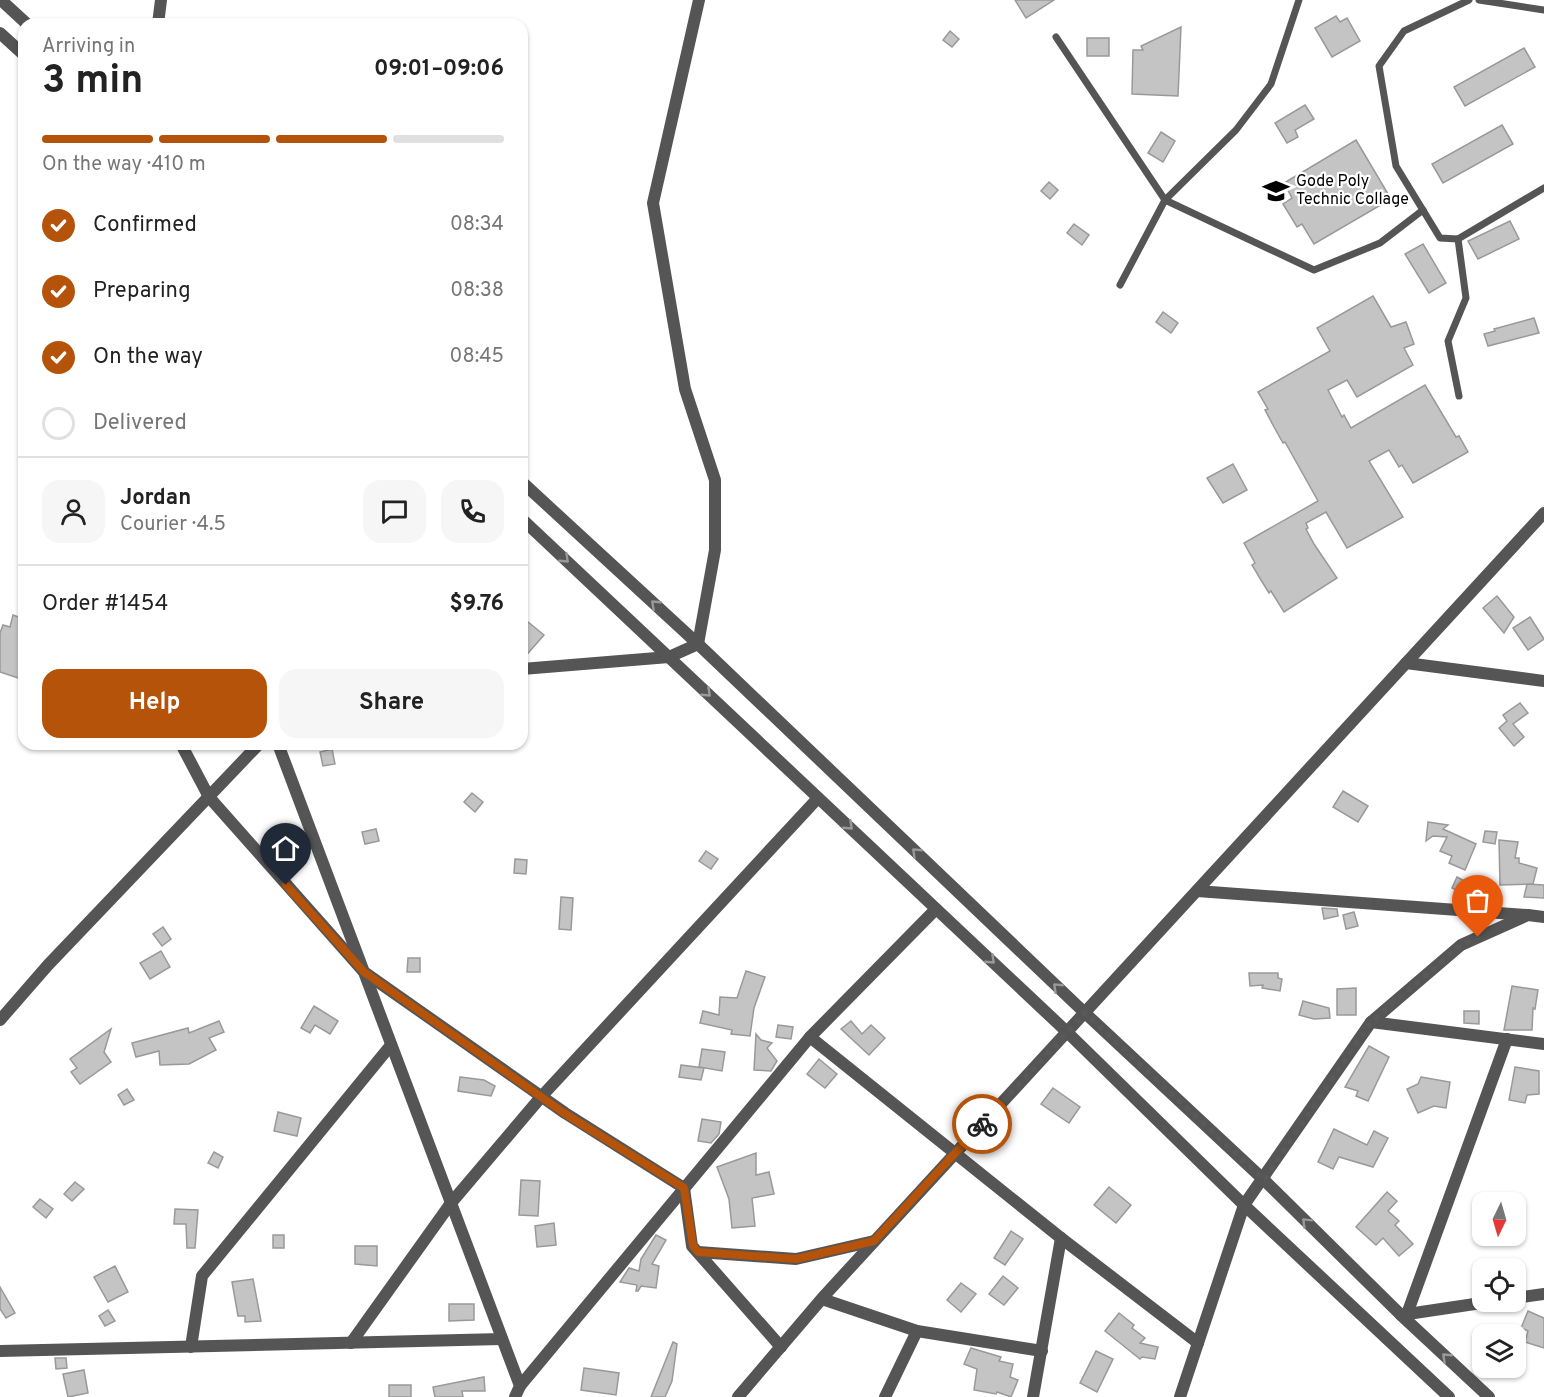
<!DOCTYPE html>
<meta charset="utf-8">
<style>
body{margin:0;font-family:Overpass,sans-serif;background:#f6f6f6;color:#222;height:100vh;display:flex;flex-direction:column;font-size:22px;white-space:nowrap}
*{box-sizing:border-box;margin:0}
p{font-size:20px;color:#767676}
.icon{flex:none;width:33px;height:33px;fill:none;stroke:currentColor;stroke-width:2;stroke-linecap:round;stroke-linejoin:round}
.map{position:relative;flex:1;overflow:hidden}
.sheet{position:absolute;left:18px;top:18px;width:510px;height:732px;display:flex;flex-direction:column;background:#fff;border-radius:18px;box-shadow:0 2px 4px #0004}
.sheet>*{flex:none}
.needle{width:39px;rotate:185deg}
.buttons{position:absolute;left:1472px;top:1192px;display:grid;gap:12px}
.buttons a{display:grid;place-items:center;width:54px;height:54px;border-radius:12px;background:#fff;box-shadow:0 2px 4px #0004;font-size:30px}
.pin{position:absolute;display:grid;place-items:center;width:51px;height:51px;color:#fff;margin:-62px -26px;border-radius:50% 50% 50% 0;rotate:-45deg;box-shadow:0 0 6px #0007}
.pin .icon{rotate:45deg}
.courier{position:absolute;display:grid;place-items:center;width:60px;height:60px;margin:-30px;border:4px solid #b45309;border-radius:50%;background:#fff;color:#222;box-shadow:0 2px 8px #0007}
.headline em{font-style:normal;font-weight:700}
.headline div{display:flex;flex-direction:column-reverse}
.headline{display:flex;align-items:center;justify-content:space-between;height:102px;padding:0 24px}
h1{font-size:39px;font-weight:700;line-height:45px}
.bar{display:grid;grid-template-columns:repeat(4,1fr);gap:9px 6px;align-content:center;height:72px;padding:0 24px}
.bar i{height:8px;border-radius:4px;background:#e0e0e0}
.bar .current{background:#b45309}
.bar p{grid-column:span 4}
.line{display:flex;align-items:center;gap:15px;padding:0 24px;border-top:2px solid #e0e0e0}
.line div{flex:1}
.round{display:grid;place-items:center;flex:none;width:63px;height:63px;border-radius:18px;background:#f6f6f6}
ol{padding:0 24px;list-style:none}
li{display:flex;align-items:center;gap:18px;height:66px}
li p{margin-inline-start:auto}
li .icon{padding:6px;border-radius:50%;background:#b45309;color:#fff;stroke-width:4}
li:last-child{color:#767676}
li i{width:33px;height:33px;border:3px solid #e0e0e0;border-radius:50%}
.primary-button{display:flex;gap:12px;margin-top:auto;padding:12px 24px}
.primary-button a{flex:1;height:69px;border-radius:18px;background:#b45309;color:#fff;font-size:24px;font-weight:700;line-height:69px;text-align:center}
.primary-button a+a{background:#f6f6f6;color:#222}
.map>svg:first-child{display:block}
.building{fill:#c4c4c4;stroke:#999;stroke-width:1.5}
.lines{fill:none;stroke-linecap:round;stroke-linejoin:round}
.service{stroke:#555;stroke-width:7}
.minor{stroke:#555;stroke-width:12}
.tertiary{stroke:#555;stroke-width:12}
.oneway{stroke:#999}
.done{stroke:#595959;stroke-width:6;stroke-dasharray:0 10.8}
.route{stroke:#b45309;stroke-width:8}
.labels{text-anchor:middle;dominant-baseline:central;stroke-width:4.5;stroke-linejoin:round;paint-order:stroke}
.poi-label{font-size:16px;fill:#000;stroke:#fff;text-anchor:start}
</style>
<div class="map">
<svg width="1544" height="1397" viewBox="0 0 1544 1397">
<rect width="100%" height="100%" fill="#fff"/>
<g class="building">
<polygon points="1015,0 1054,0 1026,18"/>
<polygon points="1336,16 1340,22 1347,18 1360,41 1332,57 1315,28"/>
<polygon points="1181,27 1178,96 1132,94 1133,50 1143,50 1141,46"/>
<polygon points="950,31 959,39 952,47 943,40"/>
<rect x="1087" y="38" width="22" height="18"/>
<polygon points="1524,48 1535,67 1465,106 1454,87"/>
<polygon points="1305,105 1314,119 1295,130 1298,137 1287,143 1275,123"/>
<polygon points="1502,125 1513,144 1443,183 1432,164"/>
<polygon points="1161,132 1175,141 1163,162 1148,153"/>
<polygon points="1356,140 1391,199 1314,244 1302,224 1297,227 1283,204 1292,198 1284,183"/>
<polygon points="1049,182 1058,190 1050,199 1041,191"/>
<polygon points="1510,221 1519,239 1478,259 1468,241"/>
<polygon points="1074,224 1089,235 1082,245 1067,233"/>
<polygon points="1423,244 1446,283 1429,293 1405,254"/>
<polygon points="1373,296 1391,327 1406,322 1414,344 1404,348 1413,365 1357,397 1347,380 1328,390 1342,417 1344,415 1351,428 1425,385 1456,437 1459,436 1468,452 1413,483 1402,465 1399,467 1389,450 1369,461 1403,517 1347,548 1326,512 1306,523 1308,528 1306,529 1314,544 1337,578 1284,612 1271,591 1269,593 1261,580 1252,565 1255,563 1244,543 1318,501 1285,442 1283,443 1274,427 1265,410 1268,409 1258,392 1330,351 1317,328"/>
<polygon points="1163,312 1178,323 1171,333 1156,322"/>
<polygon points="1534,318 1539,333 1488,346 1484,334 1495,331 1494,329"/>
<polygon points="1233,464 1247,490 1223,503 1207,478"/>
<polygon points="1497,596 1514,617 1504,633 1483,608"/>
<polygon points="13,615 24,619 20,632 24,634 24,680 0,672 0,633 3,625 10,627"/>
<polygon points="522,617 544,635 522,660"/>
<polygon points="1530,617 1544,639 1528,650 1513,628"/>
<polygon points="1520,703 1528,713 1513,724 1524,737 1514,746 1499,728 1507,721 1503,715"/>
<polygon points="332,749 335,764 323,766 320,752"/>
<polygon points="1343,791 1368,806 1358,822 1333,807"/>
<polygon points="472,793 483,802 475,812 464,802"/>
<polygon points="1428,822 1448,825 1443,829 1476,844 1465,870 1449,863 1452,856 1440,851 1447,837 1433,836 1426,841"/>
<polygon points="376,829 379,841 365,844 362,832"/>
<polygon points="1485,831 1497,832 1495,844 1483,842"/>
<polygon points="1499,840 1518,842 1515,858 1519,858 1519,863 1537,868 1533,884 1500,885"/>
<polygon points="706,851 718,859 711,869 699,861"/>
<polygon points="515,859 527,860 526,874 514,873"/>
<polygon points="1457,877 1468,883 1462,893 1452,888"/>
<polygon points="1527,884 1544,885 1544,898 1524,897"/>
<polygon points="561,897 573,898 571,930 559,929"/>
<polygon points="1322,908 1337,909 1338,916 1324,919"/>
<polygon points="1354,912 1358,926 1346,929 1343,915"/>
<polygon points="163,927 171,939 162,946 153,934"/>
<polygon points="161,951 170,967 150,979 140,963"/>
<polygon points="408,958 420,958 420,972 407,972"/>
<polygon points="746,971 765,977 754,1008 750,1036 731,1034 732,1030 700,1023 703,1011 719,1015 720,997 737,998"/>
<polygon points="1249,973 1278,973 1278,978 1282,979 1280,991 1262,988 1263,985 1250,986"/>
<polygon points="1512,986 1538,990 1535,1009 1533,1008 1532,1030 1504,1030"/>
<polygon points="1356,988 1356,1015 1337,1015 1337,989"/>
<polygon points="1303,1001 1329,1008 1330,1018 1314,1019 1299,1015"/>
<polygon points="314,1006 338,1021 330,1034 315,1025 310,1033 301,1028"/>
<polygon points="1464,1011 1479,1011 1479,1024 1464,1023"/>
<polygon points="219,1021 224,1032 209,1038 216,1050 189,1064 160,1065 159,1051 136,1057 132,1043 188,1028 189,1033"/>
<polygon points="851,1021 862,1034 871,1025 885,1038 869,1055 841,1029"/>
<polygon points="778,1025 793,1027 791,1039 776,1037"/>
<polygon points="111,1029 104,1052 111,1062 80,1084 71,1072 77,1068 70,1059"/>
<polygon points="756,1034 761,1040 772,1043 767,1048 777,1061 771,1071 754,1070"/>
<polygon points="1369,1046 1389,1057 1368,1101 1356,1096 1358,1091 1345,1087"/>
<polygon points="702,1049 725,1052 722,1071 699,1067"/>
<polygon points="819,1059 837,1074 825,1088 807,1074"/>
<polygon points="681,1065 704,1068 701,1080 679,1077"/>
<polygon points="1515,1067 1539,1071 1539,1094 1527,1095 1525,1103 1509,1100"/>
<polygon points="460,1077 484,1080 495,1086 491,1096 458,1091"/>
<polygon points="1421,1077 1450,1082 1446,1108 1434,1106 1418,1113 1407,1089 1418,1084"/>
<polygon points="1053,1088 1080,1107 1069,1123 1041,1104"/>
<polygon points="127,1089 134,1100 124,1105 118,1095"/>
<polygon points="278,1112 301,1118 297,1136 274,1131"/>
<polygon points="702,1119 721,1122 719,1134 711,1143 698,1141"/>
<polygon points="1334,1129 1367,1145 1374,1131 1388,1138 1373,1167 1339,1157 1333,1169 1318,1162"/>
<polygon points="214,1152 223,1157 218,1168 208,1163"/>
<polygon points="756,1153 756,1175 769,1172 774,1194 752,1198 755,1226 732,1228 729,1199 717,1167"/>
<polygon points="521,1180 540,1181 538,1216 519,1215"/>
<polygon points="75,1182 84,1189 72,1201 64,1194"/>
<polygon points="1109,1187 1131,1205 1116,1223 1094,1205"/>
<polygon points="1387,1192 1397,1201 1388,1211 1399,1221 1395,1225 1413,1244 1399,1256 1383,1238 1376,1245 1356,1227"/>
<polygon points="40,1199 53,1209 46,1218 33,1207"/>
<polygon points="175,1209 198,1210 195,1248 187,1248 186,1224 174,1224"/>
<polygon points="554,1223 556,1245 537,1247 535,1226"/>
<polygon points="1011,1231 1023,1239 1005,1265 994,1258"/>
<rect x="273" y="1235" width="11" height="13"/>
<polygon points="656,1235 666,1240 652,1264 659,1266 656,1288 641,1286 638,1291 636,1291 637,1285 620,1282 629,1268 639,1271 641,1259"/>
<polygon points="355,1246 377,1246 377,1266 355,1264"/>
<polygon points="115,1266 128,1292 108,1302 94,1277"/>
<polygon points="1003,1276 1018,1288 1004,1305 989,1294"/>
<polygon points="253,1279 261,1321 245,1322 245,1316 238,1316 232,1282"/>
<polygon points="961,1283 976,1294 961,1312 947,1300"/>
<polygon points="0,1287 15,1313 6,1318 0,1309"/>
<polygon points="449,1304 474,1304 474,1320 449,1321"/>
<polygon points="108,1310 115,1321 105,1326 99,1316"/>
<polygon points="1528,1311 1544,1318 1544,1348 1525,1342 1528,1331 1521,1328"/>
<polygon points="1119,1313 1134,1325 1132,1328 1145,1338 1140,1343 1158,1347 1155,1359 1142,1357 1140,1359 1105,1331"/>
<polygon points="673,1342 677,1344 672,1381 665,1397 651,1397"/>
<polygon points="971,1348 1001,1357 999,1361 1013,1364 1010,1377 1018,1380 1011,1397 997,1392 996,1394 974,1390 977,1369 964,1364"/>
<polygon points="1096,1351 1113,1359 1097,1392 1080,1383"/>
<polygon points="55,1358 66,1358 67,1368 56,1369"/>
<polygon points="584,1368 619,1373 616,1395 581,1390"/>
<polygon points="84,1370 88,1393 68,1397 63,1374"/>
<polygon points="484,1377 485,1391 462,1391 463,1397 435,1397 433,1387"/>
<rect x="389" y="1385" width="22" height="12"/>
</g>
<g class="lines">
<g class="service">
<polyline points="1469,0 1404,31 1379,66 1396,166 1440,238 1458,239 1544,188"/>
<polyline points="1479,0 1544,10"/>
<polyline points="1056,37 1165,200 1314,270 1380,243 1423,210"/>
<polyline points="1458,239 1466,298 1448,341 1459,396"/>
<polyline points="1120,285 1165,200 1236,130 1271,84 1299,0"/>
</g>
<g class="minor">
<polyline points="158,24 161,0"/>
<polyline points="1406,663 1544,681"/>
<polyline points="522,669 669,657 698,644 715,550 715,480 685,389 653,203 699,0"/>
<polyline points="181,744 209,797 364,972 565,1113 684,1188 692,1246 781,1347"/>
<polyline points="278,744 520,1386 515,1397"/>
<polyline points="1197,891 1527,915"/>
<polyline points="0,1020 48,965 259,744"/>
<polyline points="1371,1022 1544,1044"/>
<polyline points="810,1037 936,909"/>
<polyline points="698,1252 796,1259 874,1241"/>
<polyline points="1515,1298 1544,1294"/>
<polyline points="822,1299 917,1331 1042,1351"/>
<polyline points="1407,1314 1507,1039"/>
<polyline points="1401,1315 1488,1302"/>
<polyline points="351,1343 451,1203 541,1097 818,798"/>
<polyline points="191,1347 202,1276 391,1045"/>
<polyline points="0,1351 502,1339"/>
<polyline points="520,1386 810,1037 1061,1238 1198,1343"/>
<polyline points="885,1397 917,1331"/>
<polyline points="1033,1397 1061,1238"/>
<polyline points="1180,1397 1244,1205 1371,1022 1461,945 1528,915 1544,917"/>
</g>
<g class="tertiary">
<polyline points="1,0 27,24"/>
<polyline points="0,33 24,55"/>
<polyline points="522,482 698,644 1085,1013 1264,1180 1401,1315 1489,1397"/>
<polyline points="522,519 1067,1032 1244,1205 1449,1397"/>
<polyline points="738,1397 825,1295 1544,513"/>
</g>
</g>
<defs><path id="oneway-chevron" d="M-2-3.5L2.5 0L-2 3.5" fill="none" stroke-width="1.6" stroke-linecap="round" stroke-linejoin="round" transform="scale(1.5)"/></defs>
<g class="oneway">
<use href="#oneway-chevron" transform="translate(565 559) rotate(43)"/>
<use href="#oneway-chevron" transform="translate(655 604) rotate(-137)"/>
<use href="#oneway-chevron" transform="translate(707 693) rotate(43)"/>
<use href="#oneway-chevron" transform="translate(849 826) rotate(43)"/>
<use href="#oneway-chevron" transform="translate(916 852) rotate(-136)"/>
<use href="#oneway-chevron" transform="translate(991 960) rotate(43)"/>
<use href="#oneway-chevron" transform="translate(1057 987) rotate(-136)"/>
<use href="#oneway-chevron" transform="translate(1306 1222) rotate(-135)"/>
<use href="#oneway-chevron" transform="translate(1446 1357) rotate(-137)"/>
</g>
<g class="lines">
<polyline class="done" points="982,1124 1085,1013 1264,1180 1371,1022 1461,945 1478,937"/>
<polyline class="route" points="286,885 364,972 564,1113 684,1188 693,1246 698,1252 796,1259 874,1241 982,1124"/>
</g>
<defs>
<g id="school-bare" transform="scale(2.07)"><path d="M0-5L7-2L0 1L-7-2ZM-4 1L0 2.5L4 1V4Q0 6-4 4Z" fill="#000" stroke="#fff" stroke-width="2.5" paint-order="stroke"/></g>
</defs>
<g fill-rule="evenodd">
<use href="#school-bare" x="1276" y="191"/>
</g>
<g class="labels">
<g class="poi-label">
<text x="1296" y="182">Gode Poly<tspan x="1296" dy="18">Technic Collage</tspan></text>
</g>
</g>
</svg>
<div class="buttons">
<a><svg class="needle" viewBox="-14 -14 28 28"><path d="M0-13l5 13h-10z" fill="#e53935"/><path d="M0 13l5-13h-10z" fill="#767676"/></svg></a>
<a><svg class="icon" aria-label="locate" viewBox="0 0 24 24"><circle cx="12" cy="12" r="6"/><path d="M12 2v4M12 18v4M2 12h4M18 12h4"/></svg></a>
<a><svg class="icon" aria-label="layers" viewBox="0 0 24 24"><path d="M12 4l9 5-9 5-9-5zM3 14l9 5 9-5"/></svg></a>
</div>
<div class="pin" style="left:1478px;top:937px;background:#ea580c"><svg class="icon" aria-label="bag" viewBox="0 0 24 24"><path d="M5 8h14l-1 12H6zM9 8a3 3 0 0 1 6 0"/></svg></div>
<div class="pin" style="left:286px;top:885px;background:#1f2937"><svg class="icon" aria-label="home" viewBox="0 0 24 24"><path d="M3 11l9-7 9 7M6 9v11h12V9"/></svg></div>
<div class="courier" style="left:982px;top:1124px"><svg class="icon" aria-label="bike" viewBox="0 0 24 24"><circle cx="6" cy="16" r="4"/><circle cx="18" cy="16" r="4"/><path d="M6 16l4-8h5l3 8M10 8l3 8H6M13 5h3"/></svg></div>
<section class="sheet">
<div class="headline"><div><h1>3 min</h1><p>Arriving in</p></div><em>09:01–09:06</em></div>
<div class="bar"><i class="current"></i><i class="current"></i><i class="current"></i><i></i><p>On the way · 410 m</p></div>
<ol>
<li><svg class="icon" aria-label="check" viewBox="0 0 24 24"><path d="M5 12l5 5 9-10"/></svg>Confirmed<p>08:34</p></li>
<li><svg class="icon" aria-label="check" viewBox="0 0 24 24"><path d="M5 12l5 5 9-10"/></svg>Preparing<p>08:38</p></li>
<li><svg class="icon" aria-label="check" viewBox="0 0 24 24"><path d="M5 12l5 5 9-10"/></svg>On the way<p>08:45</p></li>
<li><i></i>Delivered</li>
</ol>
<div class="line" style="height:108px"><a class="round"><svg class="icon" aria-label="person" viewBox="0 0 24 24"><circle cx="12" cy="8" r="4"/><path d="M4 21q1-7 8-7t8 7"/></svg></a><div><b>Jordan</b><p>Courier · 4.5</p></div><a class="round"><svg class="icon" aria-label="chat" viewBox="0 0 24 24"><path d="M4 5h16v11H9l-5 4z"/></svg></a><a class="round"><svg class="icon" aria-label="phone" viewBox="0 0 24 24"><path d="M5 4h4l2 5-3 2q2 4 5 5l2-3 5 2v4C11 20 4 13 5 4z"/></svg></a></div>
<div class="line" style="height:78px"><div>Order #1454</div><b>$9.76</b></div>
<div class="primary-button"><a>Help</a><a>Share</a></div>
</section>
</div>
